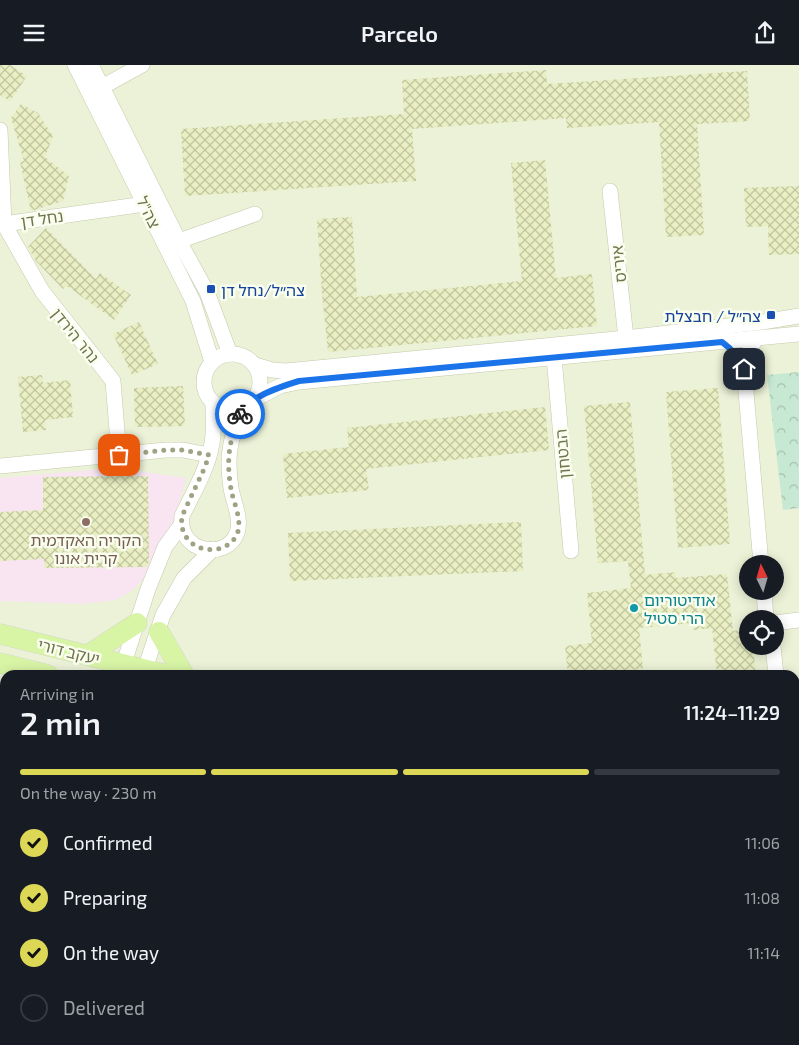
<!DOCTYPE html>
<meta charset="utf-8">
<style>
body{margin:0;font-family:"Exo 2","Noto Sans Hebrew",sans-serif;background:#20242c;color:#f1f3f6;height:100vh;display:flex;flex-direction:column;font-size:19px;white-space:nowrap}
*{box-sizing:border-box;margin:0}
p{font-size:16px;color:#9ea1a6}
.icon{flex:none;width:28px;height:28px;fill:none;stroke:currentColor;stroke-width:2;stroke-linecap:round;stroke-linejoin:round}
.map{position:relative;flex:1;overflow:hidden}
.details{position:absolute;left:0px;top:605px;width:800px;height:375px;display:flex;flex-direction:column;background:#171b24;border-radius:15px 15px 0 0;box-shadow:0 2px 12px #0003}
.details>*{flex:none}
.needle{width:32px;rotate:355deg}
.tools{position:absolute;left:739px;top:490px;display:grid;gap:10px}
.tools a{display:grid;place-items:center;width:45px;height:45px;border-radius:50%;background:#171b24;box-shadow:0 2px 12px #0003;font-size:25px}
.pin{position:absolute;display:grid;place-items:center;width:42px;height:42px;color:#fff;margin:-21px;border-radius:10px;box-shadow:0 2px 8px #0006}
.courier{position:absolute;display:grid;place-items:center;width:50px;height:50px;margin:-25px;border:4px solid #1a73e8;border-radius:50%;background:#fff;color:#222;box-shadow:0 1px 6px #0007}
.head em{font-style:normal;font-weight:600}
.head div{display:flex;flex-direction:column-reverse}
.head{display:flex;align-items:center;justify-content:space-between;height:85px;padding:0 20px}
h1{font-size:32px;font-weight:600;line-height:38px}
.bar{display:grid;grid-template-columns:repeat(4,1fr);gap:8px 5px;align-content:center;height:60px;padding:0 20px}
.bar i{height:6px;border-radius:4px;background:#363941}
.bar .selected{background:#ddd756}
.bar p{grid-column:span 4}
ol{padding:0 20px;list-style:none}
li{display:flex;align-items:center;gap:15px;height:55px}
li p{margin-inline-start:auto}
li .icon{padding:5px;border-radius:50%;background:#ddd756;color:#111;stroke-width:4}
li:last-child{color:#9ea1a6}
li i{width:28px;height:28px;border:2px solid #363941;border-radius:50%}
header{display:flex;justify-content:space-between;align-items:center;height:65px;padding:0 20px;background:#171b24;font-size:22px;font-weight:600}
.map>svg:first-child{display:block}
.residential{fill:#ebf2d7;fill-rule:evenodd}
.education{fill:#f8e5f1}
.park{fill:url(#park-crowns)}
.building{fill:url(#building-cross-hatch)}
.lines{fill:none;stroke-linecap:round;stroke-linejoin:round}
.minor-casing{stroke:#c5caac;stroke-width:16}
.major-casing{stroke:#d7d8cd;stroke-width:21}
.minor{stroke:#fff;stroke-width:15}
.major{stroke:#d8f5a6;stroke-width:20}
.done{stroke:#9fa384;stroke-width:5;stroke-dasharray:0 9}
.route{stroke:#1a73e8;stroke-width:6}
.transit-dot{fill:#1a4fb4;stroke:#f9feef;stroke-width:2}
.education-dot{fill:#8d6e63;stroke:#f9feef;stroke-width:2}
.culture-dot{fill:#0f9aa8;stroke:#f9feef;stroke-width:2}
.labels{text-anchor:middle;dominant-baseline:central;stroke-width:5;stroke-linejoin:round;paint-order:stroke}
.street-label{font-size:16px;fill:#71744e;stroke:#f9feef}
.transit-label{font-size:16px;fill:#164399;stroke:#f9feef;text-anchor:start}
.education-label{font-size:16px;fill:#785e54;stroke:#f9feef}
.culture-label{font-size:16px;fill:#0d838f;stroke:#f9feef;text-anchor:start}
</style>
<header><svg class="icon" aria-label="menu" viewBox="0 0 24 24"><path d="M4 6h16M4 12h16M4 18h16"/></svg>Parcelo<svg class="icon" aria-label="share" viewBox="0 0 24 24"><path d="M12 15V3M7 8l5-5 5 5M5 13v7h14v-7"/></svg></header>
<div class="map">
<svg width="799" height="980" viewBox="0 0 799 980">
<defs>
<pattern id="park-crowns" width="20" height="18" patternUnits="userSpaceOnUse" patternTransform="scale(1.25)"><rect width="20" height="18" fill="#c7e8d2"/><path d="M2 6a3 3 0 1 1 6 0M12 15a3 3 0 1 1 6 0" fill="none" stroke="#a6c1ad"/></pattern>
<pattern id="building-cross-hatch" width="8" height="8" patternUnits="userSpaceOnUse" patternTransform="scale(1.25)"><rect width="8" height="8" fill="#e9efc2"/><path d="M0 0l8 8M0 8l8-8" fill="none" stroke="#c1c6a0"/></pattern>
</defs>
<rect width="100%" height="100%" fill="#f5fbe8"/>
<path class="residential" d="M0,0H799V806L795,805V610H5V617L0,616ZM748,499H775V526H748ZM748,554H775V581H748Z"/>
<polygon class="education" points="114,403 187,413 158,501 131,526 116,535 82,539 0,536 0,413"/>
<polygon class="park" points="799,307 799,443 783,445 767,310"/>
<g class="building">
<polygon points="0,0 10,0 27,11 10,36 0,30"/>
<polygon points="546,5 547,19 747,6 750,56 697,59 704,170 666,172 659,57 567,63 566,53 412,64 416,116 185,131 181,64 404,49 402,15"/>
<polygon points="21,39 38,48 53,71 45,92 69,111 63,136 31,146 20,97 24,96 11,53"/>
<polygon points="545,95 556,213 592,209 597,261 328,287 322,229 317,154 352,152 357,232 522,216 511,98"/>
<polygon points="799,121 799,189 769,190 768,161 746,162 744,123"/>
<polygon points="46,163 96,214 100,208 131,230 114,255 67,221 63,224 36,196 28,182"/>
<polygon points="139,257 158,299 132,310 113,269"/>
<polygon points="42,310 43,318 70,315 73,352 45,355 46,365 23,367 18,312"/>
<polygon points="183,321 185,361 135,362 134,323"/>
<polygon points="718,323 730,479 678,483 666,327"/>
<polygon points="630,337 645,510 676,507 676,513 727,509 733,566 748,564 748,581 753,581 756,610 717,610 712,563 694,565 693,558 639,563 643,604 568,610 565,581 592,578 587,528 631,523 628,496 598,498 584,341"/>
<polygon points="545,342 549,385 366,404 369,425 287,433 283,389 349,382 347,363"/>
<polygon points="148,411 149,496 147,502 44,503 44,494 0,496 0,447 43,445 43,412"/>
<polygon points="521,457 523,506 290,516 288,468"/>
</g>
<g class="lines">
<g class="minor-casing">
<g id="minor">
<polyline points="75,0 193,236 212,297"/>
<polyline points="91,0 179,176 207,227 230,289"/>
<polyline points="102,22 142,0"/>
<polyline points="0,65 4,159 145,139"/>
<polyline points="610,126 626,273"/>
<polyline points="0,159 4,159 42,226 113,316 119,390"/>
<polyline points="179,176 255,149"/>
<polyline points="756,273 746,292 744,304 761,499"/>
<circle cx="232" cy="317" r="28"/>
<polyline points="554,292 571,486"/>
<polyline points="255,300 272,305 286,306 626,273 762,257 799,251"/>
<polyline points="255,334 280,321 299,317 799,269"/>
<path d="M213,338C213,349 214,359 213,370C211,399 194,426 182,451C177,488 227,496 237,468C242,454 233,436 231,423C226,390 230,374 243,344"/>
<polyline points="0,401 166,385 183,385 209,390"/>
<polyline points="764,526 766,554"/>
<polyline points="775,558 799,555"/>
<polyline points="773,581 776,610"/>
<polyline points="120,610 148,524 165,482 181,460"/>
<polyline points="143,610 163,550 184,513 213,484"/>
<polyline points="795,675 799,675"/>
<polyline points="0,868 5,865"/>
<polyline points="0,976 18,980"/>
<polyline points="37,980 38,975"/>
</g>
</g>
<g class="major-casing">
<g id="major">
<polyline points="159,567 184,610"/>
<polyline points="0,569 167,610"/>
<polyline points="88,590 137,558"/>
<polyline points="0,598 48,610"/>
<polyline points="795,763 799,764"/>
<polyline points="795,793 799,793"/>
</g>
</g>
<use href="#minor" class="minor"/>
<use href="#major" class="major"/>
</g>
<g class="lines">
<path class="done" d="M119,390L166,385H183L209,390L205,402L182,451C177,488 226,495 237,469C243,455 233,437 231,424C226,395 229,376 240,349"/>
<path class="route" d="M240,349C247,333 282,321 299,316L722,277C733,285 738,292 744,304"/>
</g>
<g class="transit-dot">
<rect x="206" y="219" width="10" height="10" rx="2.5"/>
<rect x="766" y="245" width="10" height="10" rx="2.5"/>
</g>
<circle class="education-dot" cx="86" cy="457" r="5"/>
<circle class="culture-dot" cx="634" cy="543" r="5"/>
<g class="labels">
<g class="street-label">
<text transform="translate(149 147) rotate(64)">צה"ל</text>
<text transform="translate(42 153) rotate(-8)">נחל דן</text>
<text transform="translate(618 199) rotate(-96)">איריס</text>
<text transform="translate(76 270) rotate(51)">נהר הירדן</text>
<text transform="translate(562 389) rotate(-95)">הבטחון</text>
<text transform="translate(69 586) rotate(14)">יעקב דורי</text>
</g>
<g class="transit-label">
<text x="221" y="224">צה״ל/נחל דן</text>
<text x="761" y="250" text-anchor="end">צה״ל / חבצלת</text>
</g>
<g class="education-label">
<text x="86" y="474">הקריה האקדמית<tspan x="86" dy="18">קרית אונו</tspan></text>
</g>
<g class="culture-label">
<text x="644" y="534">אודיטוריום<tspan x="644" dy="18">הרי סטיל</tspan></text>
</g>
</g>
</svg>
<div class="tools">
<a><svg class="needle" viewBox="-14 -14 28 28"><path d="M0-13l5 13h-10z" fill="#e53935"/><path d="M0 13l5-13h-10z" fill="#9ea1a6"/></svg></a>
<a><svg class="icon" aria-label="locate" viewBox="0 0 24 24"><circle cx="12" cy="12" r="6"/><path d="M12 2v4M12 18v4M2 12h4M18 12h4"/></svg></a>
</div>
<div class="pin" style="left:119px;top:390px;background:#ea580c"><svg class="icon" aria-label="bag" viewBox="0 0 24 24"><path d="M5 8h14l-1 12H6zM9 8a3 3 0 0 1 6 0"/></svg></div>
<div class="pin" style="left:744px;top:304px;background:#1f2937"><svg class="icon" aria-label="home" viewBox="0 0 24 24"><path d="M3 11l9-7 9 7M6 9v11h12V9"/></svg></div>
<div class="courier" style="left:240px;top:349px"><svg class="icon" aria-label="bike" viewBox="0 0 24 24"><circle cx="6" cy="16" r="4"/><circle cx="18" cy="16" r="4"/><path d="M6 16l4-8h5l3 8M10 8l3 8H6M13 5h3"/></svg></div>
<section class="details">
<div class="head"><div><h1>2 min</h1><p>Arriving in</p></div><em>11:24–11:29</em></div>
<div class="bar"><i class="selected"></i><i class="selected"></i><i class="selected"></i><i></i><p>On the way · 230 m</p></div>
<ol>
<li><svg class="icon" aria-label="check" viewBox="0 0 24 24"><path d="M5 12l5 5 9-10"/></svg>Confirmed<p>11:06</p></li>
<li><svg class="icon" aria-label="check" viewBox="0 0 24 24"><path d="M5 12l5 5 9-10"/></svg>Preparing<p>11:08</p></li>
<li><svg class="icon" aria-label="check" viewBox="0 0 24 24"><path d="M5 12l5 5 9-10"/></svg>On the way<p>11:14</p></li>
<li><i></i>Delivered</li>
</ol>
</section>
</div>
